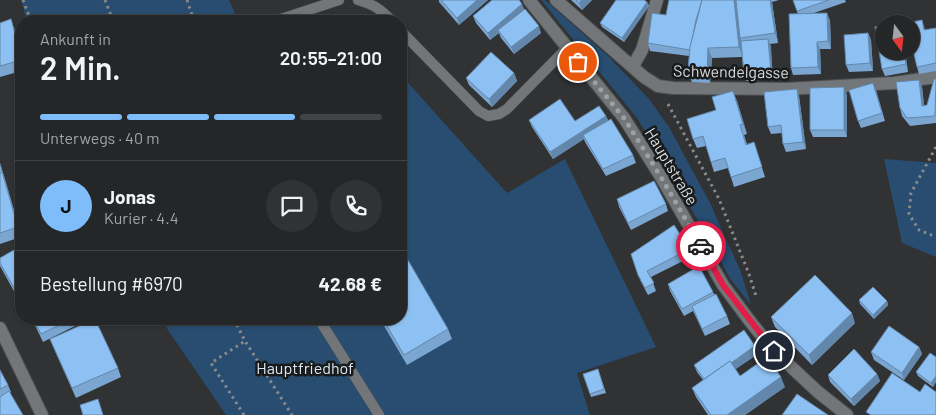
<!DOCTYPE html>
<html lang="de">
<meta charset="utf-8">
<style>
body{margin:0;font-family:Barlow,sans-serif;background:#303233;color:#f1f3f6;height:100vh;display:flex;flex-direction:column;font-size:19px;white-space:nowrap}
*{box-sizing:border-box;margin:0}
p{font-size:16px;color:#a3a5a7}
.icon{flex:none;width:28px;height:28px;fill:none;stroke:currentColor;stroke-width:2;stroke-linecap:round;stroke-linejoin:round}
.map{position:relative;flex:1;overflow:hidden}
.side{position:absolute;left:15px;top:15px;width:392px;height:310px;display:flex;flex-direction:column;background:#242627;border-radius:20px;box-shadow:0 1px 4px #0004,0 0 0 1px #414344}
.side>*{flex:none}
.needle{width:32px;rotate:165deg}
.buttons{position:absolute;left:875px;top:15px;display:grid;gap:10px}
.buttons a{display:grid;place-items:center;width:45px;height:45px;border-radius:50%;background:#242627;box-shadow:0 1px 4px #0004,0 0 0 1px #414344;font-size:25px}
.pin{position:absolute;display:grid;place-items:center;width:42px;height:42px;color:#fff;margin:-21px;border:2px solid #fff;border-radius:50%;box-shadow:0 1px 5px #0007}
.courier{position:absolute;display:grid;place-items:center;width:50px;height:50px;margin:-25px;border:4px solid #e11d48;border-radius:50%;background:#fff;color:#222;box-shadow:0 1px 6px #0007}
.overview em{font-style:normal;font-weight:600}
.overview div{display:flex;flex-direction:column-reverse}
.overview{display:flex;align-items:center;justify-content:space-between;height:85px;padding:0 25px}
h1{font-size:32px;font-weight:600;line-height:38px}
.bar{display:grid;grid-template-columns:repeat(4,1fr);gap:8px 5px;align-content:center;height:60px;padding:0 25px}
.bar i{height:6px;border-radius:4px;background:#414344}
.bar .on{background:#7ebdf9}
.bar p{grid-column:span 4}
.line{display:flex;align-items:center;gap:12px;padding:0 25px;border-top:1px solid #414344}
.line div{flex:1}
.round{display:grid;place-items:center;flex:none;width:52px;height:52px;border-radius:26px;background:#303233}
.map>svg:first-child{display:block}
.green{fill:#284d70}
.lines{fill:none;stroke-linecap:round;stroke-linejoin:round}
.lane-casing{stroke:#4e5052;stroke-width:11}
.street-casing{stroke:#4e5052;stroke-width:14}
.secondary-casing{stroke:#4e5052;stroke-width:14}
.path{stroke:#888a8b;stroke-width:3;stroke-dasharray:2.5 4;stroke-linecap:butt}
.lane{stroke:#737678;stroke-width:10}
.street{stroke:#737678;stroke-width:12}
.secondary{stroke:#737678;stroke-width:12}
.wall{fill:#7aa6d1}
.shaded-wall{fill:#6387aa}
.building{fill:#8ec1f3;stroke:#6387aa}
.done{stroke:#9ea0a1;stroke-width:5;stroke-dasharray:0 9}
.route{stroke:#e11d48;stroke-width:6}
.labels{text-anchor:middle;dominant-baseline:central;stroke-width:5;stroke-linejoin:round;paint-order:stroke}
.street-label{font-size:16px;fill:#dadbdc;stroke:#191a1b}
.park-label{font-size:16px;fill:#d9e6f4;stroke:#191a1b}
</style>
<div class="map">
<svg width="936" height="415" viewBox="0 0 936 415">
<rect width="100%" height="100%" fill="#303234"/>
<g class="green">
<polygon points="21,0 229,0 238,20 240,21 27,21"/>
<polygon points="541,0 545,0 609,57 649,99 669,127 710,203 741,272 751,305 731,280 689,205 637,118"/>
<polygon points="401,75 507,193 565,159 656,347 577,373 590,415 226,415 168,330 162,319 401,319"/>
<polygon points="884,159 936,163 936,257 902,243"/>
</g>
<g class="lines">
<g class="lane-casing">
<g id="lane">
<path d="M358,0C375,5 380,9 392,21"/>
<polyline points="275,21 339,0"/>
<polyline points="401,31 479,111 488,116 499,114 507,109 567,48"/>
<polyline points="319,319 379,415"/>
</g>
</g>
<g class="street-casing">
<g id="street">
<polyline points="556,0 644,77 658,86 673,88 786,89 894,83 936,77"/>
<polyline points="633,66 642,50 657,0"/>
<polyline points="0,328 42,415"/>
</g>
</g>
<g class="secondary-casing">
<polyline id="secondary" points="529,0 624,118 661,177 723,285 749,320 774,351 818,392 847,415"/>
</g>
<g class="path">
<polyline points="23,0 31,21"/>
<polyline points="105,0 113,21"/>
<polyline points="187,0 194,21"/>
<polyline points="668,104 719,199 749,274 756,296"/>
<polyline points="936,147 911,193 909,214 919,230 936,237"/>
<polyline points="234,319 245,341 292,415"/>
<polyline points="244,415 211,363 245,341"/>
</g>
<use href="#lane" class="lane"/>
<use href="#street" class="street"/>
<use href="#secondary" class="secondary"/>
</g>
<g class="wall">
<polygon points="439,0 488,0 459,25 439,2"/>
<polygon points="571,0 592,0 582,10"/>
<polygon points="669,0 779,0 772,2 778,43 770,44 773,79 746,81 744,74 742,57 712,58 710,83 692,82 688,72 689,56 650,51 648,43 666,15"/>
<polygon points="793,0 845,0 846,2 814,13 830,20 831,49 820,49 821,74 793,75 791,68 798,14"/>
<polygon points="647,2 649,6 624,42 602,27 600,23"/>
<polygon points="524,10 541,33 514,54 501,38 499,33 490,40 476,23 473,16"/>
<polygon points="11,19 21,52 21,71 0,77 0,23"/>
<polygon points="922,20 925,30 936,28 936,71 919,74 917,67"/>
<polygon points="868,33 871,40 873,71 849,72 846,65"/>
<polygon points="884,51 905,51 908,72 885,76 882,69"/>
<polygon points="514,73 517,81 492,107 469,85 466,78"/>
<polygon points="936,79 936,123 910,126 902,116 900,108 919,80 922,87 924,105 927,105"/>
<polygon points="797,89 799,96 806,149 786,152 783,144 782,133 771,134 768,127"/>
<polygon points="876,90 885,121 861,128 858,121"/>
<polygon points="847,95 847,137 813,137 810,130"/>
<polygon points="737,101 747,134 744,135 747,144 754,142 765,177 734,187 728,168 714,172 706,146 697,148 693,139 716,110"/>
<polygon points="606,116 608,120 633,155 636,163 606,176 585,142 584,139 553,159 532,127 529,120 575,121"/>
<polygon points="0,163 21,234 21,237 0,244"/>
<polygon points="617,199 666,204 668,211 631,230 619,207"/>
<polygon points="21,246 21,302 20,302 0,266 0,258"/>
<polygon points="690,249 693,256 651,277 656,291 648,295 641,282 631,254"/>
<polygon points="668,284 713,292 727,316 730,324 705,336 693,311 684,316 670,291"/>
<polygon points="859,300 887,301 888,305 874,319 860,304"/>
<polygon points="771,317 855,323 812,365 775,327"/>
<polygon points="32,319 79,319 81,323 43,342"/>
<polygon points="380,319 401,319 448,329 452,339 407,365"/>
<polygon points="50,339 118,368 121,377 76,398 54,349"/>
<polygon points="919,347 922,354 904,380 874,360 871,352"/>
<polygon points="758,354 735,369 740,376 785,387 745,415 708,415 696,397 692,388 703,380 697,372 694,365"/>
<polygon points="936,357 936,382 933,387 918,376 916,372"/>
<polygon points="598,369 606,393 591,397 590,394"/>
<polygon points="0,370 8,385 11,392 10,393 0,415"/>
<polygon points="877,374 880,381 854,406 830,382 828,375"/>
</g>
<g class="shaded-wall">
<polygon points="477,0 488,0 459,25 457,18"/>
<polygon points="582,0 592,0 582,10 579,3"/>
<polygon points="734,0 736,0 743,57 739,47"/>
<polygon points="770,0 771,0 772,2 778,43 775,33"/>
<polygon points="647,2 649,6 624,42 622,38"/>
<polygon points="522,4 525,11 498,30 499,33 490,40 488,33"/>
<polygon points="827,13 830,20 831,49 828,41"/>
<polygon points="539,26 541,33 514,54 511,47"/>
<polygon points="868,33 871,40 873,71 870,63"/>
<polygon points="768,39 771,46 773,79 771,72"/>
<polygon points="817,42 820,49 821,74 818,67"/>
<polygon points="708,48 712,58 710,83 707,74"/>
<polygon points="903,51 905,51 908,72 906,64"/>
<polygon points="514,73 517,81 492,107 489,99"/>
<polygon points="919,80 922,87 925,113 922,106"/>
<polygon points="844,87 847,95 847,137 844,130"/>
<polygon points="797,89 799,96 806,149 803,142"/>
<polygon points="733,91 737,101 747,134 743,124"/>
<polygon points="606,116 608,123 583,135 584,139 553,159 550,152"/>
<polygon points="0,163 6,182 21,235 0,165"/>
<polygon points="887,301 888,305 874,319 873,315"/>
<polygon points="852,313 855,323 812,365 809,355"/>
<polygon points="755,346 758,354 708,388 706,381"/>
<polygon points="919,347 922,354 904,380 902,373"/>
<polygon points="877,374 880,381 854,406 851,399"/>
<polygon points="936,376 936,382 933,387 931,383"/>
<polygon points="781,377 785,387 745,415 727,415"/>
</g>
<g class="building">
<polygon points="441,0 477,0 457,18"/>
<polygon points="492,0 519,0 522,4 488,33 473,16"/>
<polygon points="576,0 582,0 579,3"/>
<polygon points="616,0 644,0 647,2 622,38 600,23"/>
<polygon points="669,0 702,0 696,20 690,50 648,43 652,13 666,15"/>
<polygon points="702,0 734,0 739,47 708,48 707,74 688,72 690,47"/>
<polygon points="736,0 770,0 775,33 740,38"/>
<polygon points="793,0 829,0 797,11"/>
<polygon points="525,9 539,26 511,47 498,30"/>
<polygon points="827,13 828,41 817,42 818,67 791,68 789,14"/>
<polygon points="11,19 21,54 21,60 0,66 0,23"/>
<polygon points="922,20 924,30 936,28 936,63 917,67 911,41 911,24 903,24"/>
<polygon points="884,25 884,51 903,51 906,64 882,69 875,27"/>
<polygon points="868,33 870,63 846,65 844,35"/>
<polygon points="768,39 771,72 744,74 741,41"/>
<polygon points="491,52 514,73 489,99 466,78"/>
<polygon points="934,79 936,79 935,116 907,118 900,108 896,82 919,80 922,106 927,105"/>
<polygon points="873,83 882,113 858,121 849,90"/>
<polygon points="844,87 844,130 810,130 810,88"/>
<polygon points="797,89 803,142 783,144 781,125 768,127 764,92"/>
<polygon points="733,91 743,124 740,125 746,145 754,142 762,167 731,177 725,158 711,162 703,136 693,139 687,119 716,110 712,97"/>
<polygon points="560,99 575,121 599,106 606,116 550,152 529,120"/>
<polygon points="611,119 633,155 603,169 583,135"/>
<polygon points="2,172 18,227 0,233 0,173"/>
<polygon points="654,181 666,204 628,223 617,199"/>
<polygon points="674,225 690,249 647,271 654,283 645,288 638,275 631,254"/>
<polygon points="21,246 21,293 18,295 0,263 0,258"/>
<polygon points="401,248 448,329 404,355 383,319 401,319"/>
<polygon points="699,266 713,292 682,309 668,284"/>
<polygon points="815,275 852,313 809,355 771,317"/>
<polygon points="873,287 887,301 873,315 859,300"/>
<polygon points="716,294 727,316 702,329 692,306"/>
<polygon points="33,319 72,319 41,334"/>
<polygon points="95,319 118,368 72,388 50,339"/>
<polygon points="889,326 919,347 902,373 871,352"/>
<polygon points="744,330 755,346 731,363 730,361 704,379 694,365"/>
<polygon points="854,349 877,374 851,399 828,375"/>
<polygon points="930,353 936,357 936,376 931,383 916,372"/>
<polygon points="767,357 781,377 727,415 711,415 692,388 730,361 740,376"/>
<polygon points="598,369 604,389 590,394 583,374"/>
<polygon points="0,370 8,385 0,389"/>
<polygon points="892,373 920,392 925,384 936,392 936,415 871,415 866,412"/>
<polygon points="9,391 23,415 0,415 0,397"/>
<polygon points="797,394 828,415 782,415"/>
<polygon points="98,399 103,415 83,415 80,405"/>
</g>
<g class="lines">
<polyline class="done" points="578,62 624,118 661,177 701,246"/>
<polyline class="route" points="701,246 723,285 774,351"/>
</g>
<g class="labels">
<g class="street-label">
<text transform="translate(731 71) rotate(1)">Schwendelgasse</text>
<text transform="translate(672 166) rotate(59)">Hauptstraße</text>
</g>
<g class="park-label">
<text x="305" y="367">Hauptfriedhof</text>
</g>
</g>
</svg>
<div class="buttons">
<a><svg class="needle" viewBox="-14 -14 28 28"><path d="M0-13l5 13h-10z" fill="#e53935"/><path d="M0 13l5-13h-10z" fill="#a3a5a7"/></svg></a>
</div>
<div class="pin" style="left:578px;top:62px;background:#ea580c"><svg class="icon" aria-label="bag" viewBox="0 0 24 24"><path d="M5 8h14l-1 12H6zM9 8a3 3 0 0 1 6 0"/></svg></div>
<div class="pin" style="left:774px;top:351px;background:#1f2937"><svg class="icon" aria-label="home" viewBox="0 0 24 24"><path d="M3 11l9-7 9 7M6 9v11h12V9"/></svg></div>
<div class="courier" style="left:701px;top:246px"><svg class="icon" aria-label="car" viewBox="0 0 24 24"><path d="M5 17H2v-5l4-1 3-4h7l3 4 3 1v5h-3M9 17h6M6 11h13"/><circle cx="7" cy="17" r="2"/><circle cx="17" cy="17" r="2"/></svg></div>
<section class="side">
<div class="overview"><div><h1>2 Min.</h1><p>Ankunft in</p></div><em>20:55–21:00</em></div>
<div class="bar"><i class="on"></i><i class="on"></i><i class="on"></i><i></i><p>Unterwegs · 40 m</p></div>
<div class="line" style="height:90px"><b class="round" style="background:#7ebdf9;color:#111">J</b><div><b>Jonas</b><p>Kurier · 4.4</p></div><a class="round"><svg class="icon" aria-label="chat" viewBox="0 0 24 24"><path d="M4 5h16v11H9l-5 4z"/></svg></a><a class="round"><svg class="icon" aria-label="phone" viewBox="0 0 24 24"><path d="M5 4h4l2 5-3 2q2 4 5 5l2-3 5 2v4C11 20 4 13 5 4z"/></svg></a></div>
<div class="line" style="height:65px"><div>Bestellung #6970</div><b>42.68 €</b></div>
</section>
</div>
